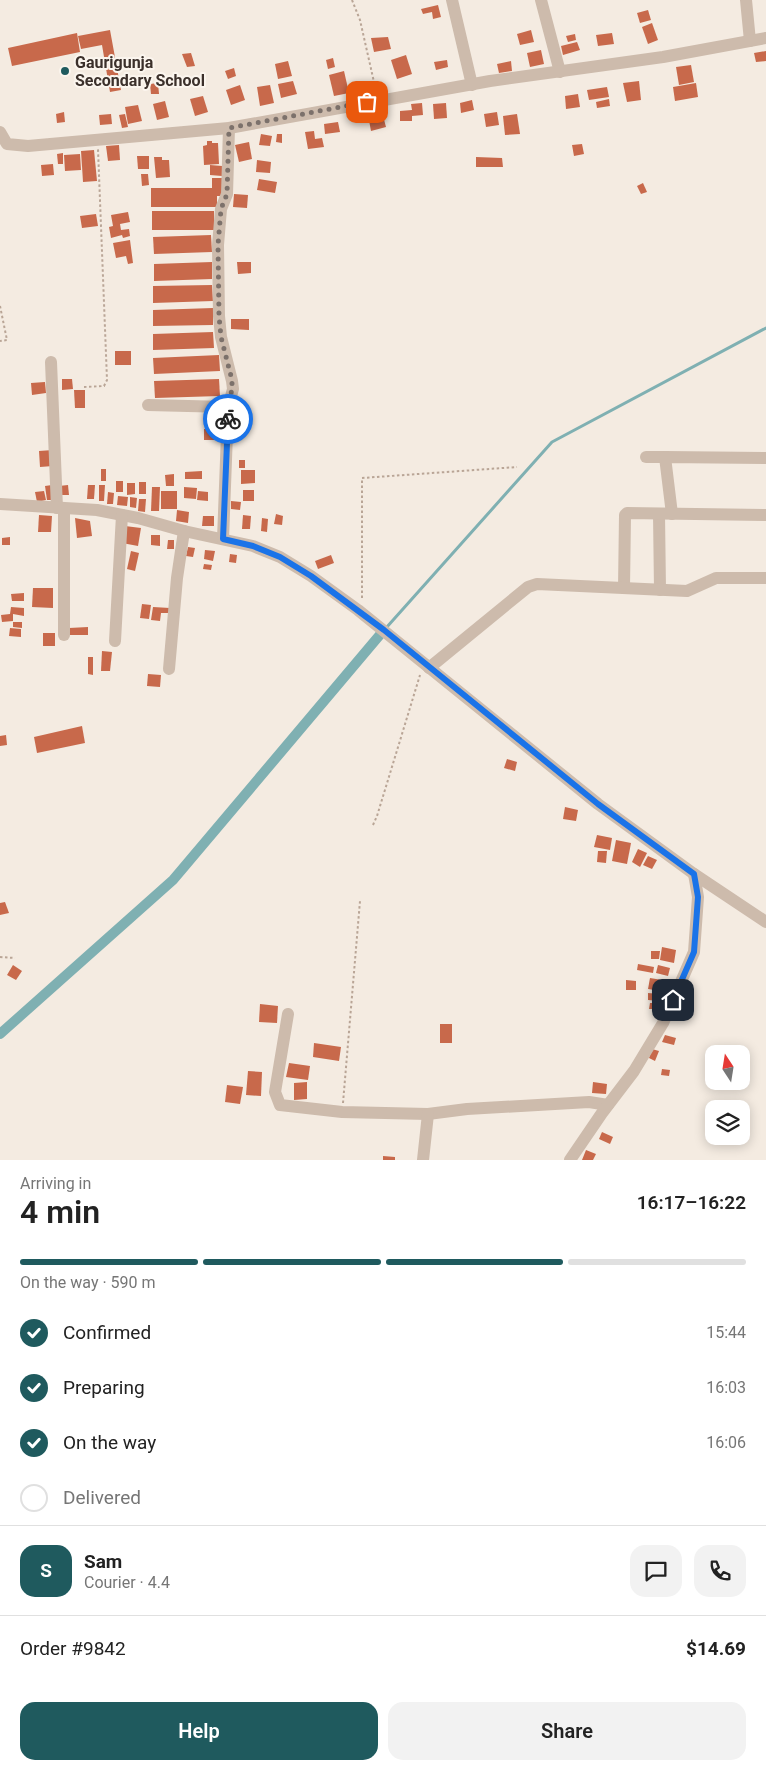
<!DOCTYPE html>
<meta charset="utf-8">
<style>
body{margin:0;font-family:Roboto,sans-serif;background:#f2f2f2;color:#222;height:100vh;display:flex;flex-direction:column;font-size:19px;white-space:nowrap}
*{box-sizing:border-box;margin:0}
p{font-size:16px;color:#767676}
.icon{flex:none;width:28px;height:28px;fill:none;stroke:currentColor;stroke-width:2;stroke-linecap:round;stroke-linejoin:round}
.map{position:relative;height:1160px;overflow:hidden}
.panel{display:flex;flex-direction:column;background:#fff;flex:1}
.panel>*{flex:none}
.needle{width:32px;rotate:348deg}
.controls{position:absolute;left:705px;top:1045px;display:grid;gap:10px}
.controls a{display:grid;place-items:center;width:45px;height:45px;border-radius:10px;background:#fff;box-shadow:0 2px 12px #0003;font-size:25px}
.pin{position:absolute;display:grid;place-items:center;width:42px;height:42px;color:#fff;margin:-21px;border-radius:10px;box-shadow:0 2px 8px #0006}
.courier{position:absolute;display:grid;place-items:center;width:50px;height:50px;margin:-25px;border:4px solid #1a73e8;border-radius:50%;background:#fff;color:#222;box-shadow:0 1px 6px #0007}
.head em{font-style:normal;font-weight:600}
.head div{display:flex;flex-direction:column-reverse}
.head{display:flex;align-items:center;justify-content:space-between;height:85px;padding:0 20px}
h1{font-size:32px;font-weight:600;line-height:38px}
.bar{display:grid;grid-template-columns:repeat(4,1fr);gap:8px 5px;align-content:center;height:60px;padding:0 20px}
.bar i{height:6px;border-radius:4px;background:#e0e0e0}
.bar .active{background:#1f5a5e}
.bar p{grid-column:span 4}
.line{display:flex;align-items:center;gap:12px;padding:0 20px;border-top:1px solid #e0e0e0}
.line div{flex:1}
.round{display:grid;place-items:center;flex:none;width:52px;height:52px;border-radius:15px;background:#f2f2f2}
ol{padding:0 20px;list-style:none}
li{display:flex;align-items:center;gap:15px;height:55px}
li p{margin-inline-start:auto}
li .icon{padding:5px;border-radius:50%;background:#1f5a5e;color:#fff;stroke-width:4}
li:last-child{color:#767676}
li i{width:28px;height:28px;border:2px solid #e0e0e0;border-radius:50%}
.primary-button{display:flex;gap:10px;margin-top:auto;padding:10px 20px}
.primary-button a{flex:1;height:58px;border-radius:15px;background:#1f5a5e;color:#fff;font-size:20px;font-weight:600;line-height:58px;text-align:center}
.primary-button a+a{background:#f2f2f2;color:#222}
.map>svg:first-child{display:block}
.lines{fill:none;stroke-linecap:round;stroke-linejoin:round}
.stream{stroke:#7fb0b2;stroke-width:3}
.canal{stroke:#7fb0b2;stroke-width:10}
.building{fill:#c8694b}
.path{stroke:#b9a596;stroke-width:2;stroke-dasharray:2.5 2.5;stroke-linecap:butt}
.minor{stroke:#cdbbac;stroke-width:12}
.done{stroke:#7c716b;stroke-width:5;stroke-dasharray:0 9}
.route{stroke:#1a73e8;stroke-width:6}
.poi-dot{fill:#1f5a5e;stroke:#fbf5ee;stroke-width:2}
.labels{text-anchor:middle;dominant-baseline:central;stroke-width:4;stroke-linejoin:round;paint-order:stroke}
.poi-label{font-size:16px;font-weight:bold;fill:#3b302b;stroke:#fbf5ee;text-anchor:start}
</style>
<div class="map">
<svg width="766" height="1160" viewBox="0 0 766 1160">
<rect width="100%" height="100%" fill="#f4ebe1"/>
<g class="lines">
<polyline class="stream" points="386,628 552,442 766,328"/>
<polyline class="canal" points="0,1034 173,880 384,630"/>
</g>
<g class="building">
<polygon points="438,5 441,17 433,19 432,12 423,14 421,9"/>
<polygon points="648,10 651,20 640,23 637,13"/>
<polygon points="652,23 658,40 648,44 642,27"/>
<polygon points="110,30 121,90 110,92 102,45 81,49 78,36"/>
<polygon points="531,30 534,42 520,45 517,34"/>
<polygon points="77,33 80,52 12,66 8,48"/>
<polygon points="612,33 614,44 598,46 596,35"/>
<polygon points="575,34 576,40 568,42 566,36"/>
<polygon points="388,37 391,49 374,52 371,38"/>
<polygon points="577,42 580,50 563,55 561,46"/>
<polygon points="541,50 544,64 530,67 527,53"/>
<polygon points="766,51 766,61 756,62 754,53"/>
<polygon points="191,53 195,66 187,67 182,54"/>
<polygon points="406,55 412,74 397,79 391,60"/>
<polygon points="333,58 335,67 328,69 326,60"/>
<polygon points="447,60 448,67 436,70 434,62"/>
<polygon points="288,61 292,76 278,79 275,64"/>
<polygon points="511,61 512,71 499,73 497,64"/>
<polygon points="691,65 694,82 679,85 676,67"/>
<polygon points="234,68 236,76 228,79 225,71"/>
<polygon points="344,71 349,93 334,96 329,75"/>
<polygon points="293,81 297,94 281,98 278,84"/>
<polygon points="639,81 641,100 627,102 623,83"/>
<polygon points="158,83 159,94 151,94 150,84"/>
<polygon points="696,83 698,97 675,101 673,87"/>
<polygon points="240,85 245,100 231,105 226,90"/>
<polygon points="270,85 274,103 260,106 257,87"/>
<polygon points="607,87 609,97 589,100 587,90"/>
<polygon points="578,94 580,107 566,109 565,96"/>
<polygon points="203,96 208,112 195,116 190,99"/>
<polygon points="609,99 610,106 597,108 596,102"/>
<polygon points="472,100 474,110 461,113 460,103"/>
<polygon points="165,101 169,117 157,120 153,104"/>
<polygon points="422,103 423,115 412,116 412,121 400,121 400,111 412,110 411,104"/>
<polygon points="446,103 447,118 434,119 433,104"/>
<polygon points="138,105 142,121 128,124 125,107"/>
<polygon points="64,112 65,122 57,123 56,114"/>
<polygon points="382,112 386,127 371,131 368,115"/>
<polygon points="497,112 499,125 486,127 484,114"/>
<polygon points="111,114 112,124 100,125 99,115"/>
<polygon points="125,114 128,127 122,128 119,115"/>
<polygon points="517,114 520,134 505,135 503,116"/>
<polygon points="338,122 340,132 325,134 324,124"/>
<polygon points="314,131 315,139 322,138 324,147 308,149 305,132"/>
<polygon points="261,134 272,136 270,146 259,145"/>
<polygon points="277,134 282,134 282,143 276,142"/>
<polygon points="207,141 212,141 212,143 218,143 219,164 204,165 203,146 207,145"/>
<polygon points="249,142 252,159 239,162 235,145"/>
<polygon points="582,144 584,154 574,156 572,145"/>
<polygon points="119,145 120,160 108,161 106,146"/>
<polygon points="94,150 97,181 83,182 81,151"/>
<polygon points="63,153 63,164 58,164 57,154"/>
<polygon points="80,154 81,170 65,171 64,155"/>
<polygon points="137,156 149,156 149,169 138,169"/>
<polygon points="154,157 162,157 162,160 169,160 170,177 156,178"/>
<polygon points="476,157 502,158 503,167 476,167"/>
<polygon points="257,160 271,162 270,173 256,172"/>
<polygon points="53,164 54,175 42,176 41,165"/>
<polygon points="210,165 222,166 222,176 210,175"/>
<polygon points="141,174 148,174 149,185 142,186"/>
<polygon points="212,178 222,178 222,196 217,196 217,207 151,207 151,188 212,188"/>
<polygon points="259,179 277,182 275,193 257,190"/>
<polygon points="643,183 647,192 641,194 637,186"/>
<polygon points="234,194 248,195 247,208 233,207"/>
<rect x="152" y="211" width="62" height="19"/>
<polygon points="128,212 130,222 120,224 121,230 129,229 130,236 123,238 122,235 111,238 109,227 113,226 111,215"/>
<polygon points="96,214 98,226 82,228 80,216"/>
<polygon points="211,235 212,252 154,254 153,237"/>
<polygon points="130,240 133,263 128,264 126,256 116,258 113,243"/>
<polygon points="212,262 212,279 154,281 154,264"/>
<polygon points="237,262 251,262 251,273 238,274"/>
<polygon points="212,285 213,301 153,303 153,286"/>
<polygon points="213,308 213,325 153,326 153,310"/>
<polygon points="231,319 249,319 249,330 231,329"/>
<polygon points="213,332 214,348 153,350 153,334"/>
<rect x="115" y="351" width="16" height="14"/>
<polygon points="219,355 220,371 154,374 153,358"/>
<polygon points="62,379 72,379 73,389 62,390"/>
<polygon points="219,379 220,396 155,398 154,381"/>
<polygon points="45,382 46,393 32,395 31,383"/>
<polygon points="74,390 85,390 85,408 75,408"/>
<rect x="204" y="429" width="13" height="11"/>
<polygon points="53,450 53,466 40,467 39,451"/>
<rect x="239" y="460" width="6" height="8"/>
<rect x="101" y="469" width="5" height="12"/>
<polygon points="241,470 255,470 255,483 241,484"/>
<polygon points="202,471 202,479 185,479 185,472"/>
<polygon points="174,474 174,486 166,486 165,475"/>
<rect x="116" y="481" width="7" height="11"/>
<rect x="139" y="482" width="7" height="12"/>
<polygon points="127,483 135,483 135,494 127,495"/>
<polygon points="52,485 54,500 47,500 45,486"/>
<polygon points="68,485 69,495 60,495 59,486"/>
<polygon points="88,485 95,485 94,499 87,499"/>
<polygon points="99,485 105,485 104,501 99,501"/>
<polygon points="152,487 160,487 159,511 151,511"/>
<polygon points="184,487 197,488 196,499 184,498"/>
<rect x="243" y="490" width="11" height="11"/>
<polygon points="44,491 46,500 37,502 35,492"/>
<rect x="161" y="491" width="16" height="18"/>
<polygon points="198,491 208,492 208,501 197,500"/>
<polygon points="108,492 114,493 113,504 107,504"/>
<polygon points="118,496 128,497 127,506 117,505"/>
<polygon points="130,497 137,498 136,508 130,507"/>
<polygon points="139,499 146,499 145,512 138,511"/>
<polygon points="231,501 241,502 240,510 231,509"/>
<polygon points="177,510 189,512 188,523 176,521"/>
<polygon points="276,514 283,516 282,525 274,524"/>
<polygon points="39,515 52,516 51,532 38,532"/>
<polygon points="243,515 251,516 250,529 242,529"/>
<polygon points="203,516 214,516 214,526 202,526"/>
<polygon points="75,518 90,521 92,536 77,538"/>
<polygon points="262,518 268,519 267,532 261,531"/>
<polygon points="125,526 141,528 138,546 122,543"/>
<polygon points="151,535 160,535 160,546 151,545"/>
<polygon points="10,537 10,545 2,545 2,538"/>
<polygon points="168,540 174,540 174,549 167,549"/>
<polygon points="188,547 195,548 193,557 186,556"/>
<polygon points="205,550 215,551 213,561 204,559"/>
<polygon points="131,551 139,553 135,571 127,569"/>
<polygon points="230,554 237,555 236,563 229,562"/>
<polygon points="331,555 334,563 318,569 315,561"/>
<polygon points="204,564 212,565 211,570 203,569"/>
<polygon points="33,588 53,588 53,608 32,607"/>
<polygon points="24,593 24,601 12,601 11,594"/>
<polygon points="142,604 151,605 149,619 140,618"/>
<polygon points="11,607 24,608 24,616 13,614 13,621 2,622 1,615 10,614"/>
<polygon points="153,607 170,608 170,613 161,613 160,621 151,620"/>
<polygon points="13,622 22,622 22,628 13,627"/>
<polygon points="88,627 88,635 69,635 69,628"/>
<polygon points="10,628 21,629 21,637 9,636"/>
<rect x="43" y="633" width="12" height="13"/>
<polygon points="102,651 112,652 110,671 101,671"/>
<polygon points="88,657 93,657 93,675 88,674"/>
<polygon points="148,674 161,675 160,687 147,686"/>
<polygon points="82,726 85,743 37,753 34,737"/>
<polygon points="6,735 7,745 0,746 0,736"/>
<polygon points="507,759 517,762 515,771 504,768"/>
<polygon points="565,807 578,810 576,821 563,819"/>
<polygon points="597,835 612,838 610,850 594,847"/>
<polygon points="616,840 631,843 627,864 612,861"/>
<polygon points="638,849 647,853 640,867 632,862"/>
<polygon points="598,851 607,851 606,863 597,862"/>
<polygon points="648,856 657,860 652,869 643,865"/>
<polygon points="5,902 9,913 0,915 0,903"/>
<polygon points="662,947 676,950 674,963 660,960"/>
<polygon points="651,951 660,951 659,959 651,959"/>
<polygon points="638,964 654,967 653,973 637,970"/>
<polygon points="13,965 22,971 16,980 7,975"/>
<polygon points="658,965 670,968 668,976 656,973"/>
<polygon points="650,978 668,981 667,992 648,989"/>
<polygon points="626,980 636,981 636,990 626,990"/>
<polygon points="648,993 660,994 659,1001 648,1000"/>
<polygon points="650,1003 659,1003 659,1009 649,1009"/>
<polygon points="260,1004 278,1006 277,1023 259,1022"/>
<rect x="440" y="1024" width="12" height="19"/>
<polygon points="665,1035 676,1038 674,1045 662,1042"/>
<polygon points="314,1043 341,1047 339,1061 313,1057"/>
<polygon points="652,1049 659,1051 655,1061 649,1058"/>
<polygon points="289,1063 310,1066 308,1080 286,1077"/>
<polygon points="662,1069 670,1070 669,1076 661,1075"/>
<polygon points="248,1071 262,1072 261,1096 246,1095"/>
<polygon points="307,1082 307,1099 294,1100 294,1083"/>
<polygon points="593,1082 607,1084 606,1094 592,1093"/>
<polygon points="227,1085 243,1087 240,1104 225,1102"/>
<polygon points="602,1132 613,1137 610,1144 599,1139"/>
<polygon points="586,1150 596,1154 593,1160 582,1160"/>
<polygon points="383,1156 395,1157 395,1160 383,1160"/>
</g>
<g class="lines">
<g class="path">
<polyline points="352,0 360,20 376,91"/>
<polyline points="0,306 7,340 0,341"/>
<polyline points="84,387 104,386 107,380 98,149"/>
<polyline points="362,598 362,478 517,467"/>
<polyline points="373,825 377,816 420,675"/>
<polyline points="0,957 15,958"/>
<polyline points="343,1103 360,901"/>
</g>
<g class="minor">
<polyline points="452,0 472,85"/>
<polyline points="541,0 560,72"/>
<polyline points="746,0 750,41"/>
<polyline points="0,132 7,144 28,146 229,128 490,81 663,57 766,38"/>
<polyline points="51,362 57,508"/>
<polyline points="148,405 228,407"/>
<polyline points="646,457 665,457"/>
<polyline points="0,504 97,510 138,518 184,531 253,546 280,557 311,576 358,610 598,804 694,874 766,922"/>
<polyline points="64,509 64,635"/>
<polyline points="659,514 660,590"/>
<polyline points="672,514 665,457 766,458"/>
<polyline points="223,539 228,407 233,389 232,381 221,337 219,316 218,245 221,209 227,194 229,128"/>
<polyline points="624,588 625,515 627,513 766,515"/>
<polyline points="115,641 122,515"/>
<polyline points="429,668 528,587 537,584 687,591 716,578 766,578"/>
<polyline points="169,669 177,578 184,531"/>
<polyline points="288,1014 275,1092 280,1105 342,1112 428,1114 467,1109 589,1102 608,1105"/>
<polyline points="423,1160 428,1114"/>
<polyline points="570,1160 602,1113 634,1071 663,1023 694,952 698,897 694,874"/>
</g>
</g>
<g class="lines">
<polyline class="done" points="228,419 228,407 232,389 232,380 221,337 219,316 218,245 221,209 227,194 229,128 367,102"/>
<polyline class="route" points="228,419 223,539 253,546 280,557 311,576 384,630 598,804 694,874 698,897 694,952 673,1000"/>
</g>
<circle class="poi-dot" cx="65" cy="71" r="5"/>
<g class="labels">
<g class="poi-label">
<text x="75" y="62">Gaurigunja<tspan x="75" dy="18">Secondary School</tspan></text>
</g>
</g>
</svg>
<div class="controls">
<a><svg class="needle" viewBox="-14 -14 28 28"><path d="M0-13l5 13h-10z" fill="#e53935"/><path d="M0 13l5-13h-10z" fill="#767676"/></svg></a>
<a><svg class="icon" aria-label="layers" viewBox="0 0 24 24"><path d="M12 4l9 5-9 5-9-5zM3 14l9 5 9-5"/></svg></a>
</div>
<div class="pin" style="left:367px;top:102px;background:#ea580c"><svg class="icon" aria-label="bag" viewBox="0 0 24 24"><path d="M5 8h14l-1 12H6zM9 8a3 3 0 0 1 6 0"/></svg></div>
<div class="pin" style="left:673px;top:1000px;background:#1f2937"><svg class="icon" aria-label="home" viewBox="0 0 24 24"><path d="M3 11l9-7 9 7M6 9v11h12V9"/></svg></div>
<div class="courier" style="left:228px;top:419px"><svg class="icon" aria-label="bike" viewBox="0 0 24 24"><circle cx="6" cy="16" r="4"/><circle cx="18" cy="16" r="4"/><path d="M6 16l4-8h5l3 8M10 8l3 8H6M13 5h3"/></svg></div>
</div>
<section class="panel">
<div class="head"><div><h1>4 min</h1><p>Arriving in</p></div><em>16:17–16:22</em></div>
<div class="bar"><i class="active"></i><i class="active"></i><i class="active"></i><i></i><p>On the way · 590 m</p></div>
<ol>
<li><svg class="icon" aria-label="check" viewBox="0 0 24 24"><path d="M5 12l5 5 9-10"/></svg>Confirmed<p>15:44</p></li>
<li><svg class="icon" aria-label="check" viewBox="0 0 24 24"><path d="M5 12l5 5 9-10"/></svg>Preparing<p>16:03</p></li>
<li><svg class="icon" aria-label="check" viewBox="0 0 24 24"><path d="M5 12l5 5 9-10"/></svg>On the way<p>16:06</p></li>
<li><i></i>Delivered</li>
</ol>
<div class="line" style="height:90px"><b class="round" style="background:#1f5a5e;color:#fff">S</b><div><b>Sam</b><p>Courier · 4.4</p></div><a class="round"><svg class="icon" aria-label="chat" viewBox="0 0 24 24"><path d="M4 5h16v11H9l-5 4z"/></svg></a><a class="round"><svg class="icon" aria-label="phone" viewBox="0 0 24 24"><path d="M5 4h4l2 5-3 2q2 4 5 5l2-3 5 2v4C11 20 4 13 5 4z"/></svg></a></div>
<div class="line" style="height:65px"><div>Order #9842</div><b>$14.69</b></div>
<div class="primary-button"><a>Help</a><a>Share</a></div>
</section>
